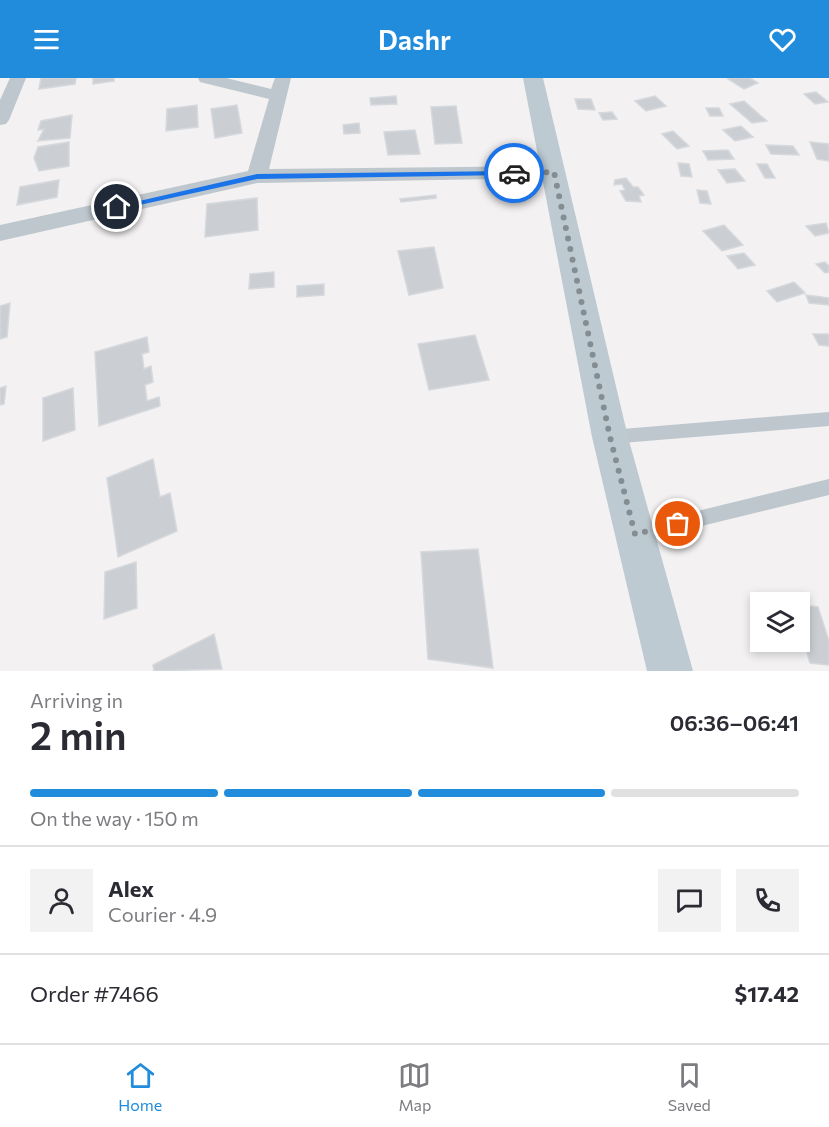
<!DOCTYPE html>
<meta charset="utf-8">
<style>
body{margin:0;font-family:Commissioner,sans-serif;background:#f2f2f3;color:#2b2b33;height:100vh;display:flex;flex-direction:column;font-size:22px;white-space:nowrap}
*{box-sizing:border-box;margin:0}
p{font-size:20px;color:#7c7c81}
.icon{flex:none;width:33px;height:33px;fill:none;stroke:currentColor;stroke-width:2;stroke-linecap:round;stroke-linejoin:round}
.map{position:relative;height:593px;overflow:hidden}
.side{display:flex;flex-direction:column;background:#fff;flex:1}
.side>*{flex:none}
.tools{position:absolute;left:750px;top:514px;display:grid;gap:12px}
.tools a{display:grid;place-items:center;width:60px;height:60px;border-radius:0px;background:#fff;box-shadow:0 3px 9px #0003;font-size:30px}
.pin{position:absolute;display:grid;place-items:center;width:51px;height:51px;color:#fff;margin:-26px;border:3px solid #fff;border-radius:50%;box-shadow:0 2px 6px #0007}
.courier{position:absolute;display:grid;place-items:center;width:60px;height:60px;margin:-30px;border:4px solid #1a73e8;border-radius:50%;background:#fff;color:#222;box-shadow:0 2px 8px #0007}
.head em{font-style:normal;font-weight:600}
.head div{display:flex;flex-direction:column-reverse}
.head{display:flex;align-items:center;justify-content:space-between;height:102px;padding:0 30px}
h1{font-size:39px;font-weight:600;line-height:45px}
.bar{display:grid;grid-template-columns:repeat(4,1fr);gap:9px 6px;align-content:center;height:72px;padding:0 30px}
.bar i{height:8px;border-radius:4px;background:#e1e1e2}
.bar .on{background:#228cdc}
.bar p{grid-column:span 4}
.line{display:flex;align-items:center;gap:15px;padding:0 30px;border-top:2px solid #e1e1e2}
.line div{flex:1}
.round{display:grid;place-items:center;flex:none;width:63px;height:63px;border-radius:0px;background:#f2f2f3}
header{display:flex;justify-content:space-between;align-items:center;height:78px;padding:0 30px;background:#228cdc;color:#fff;font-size:27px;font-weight:600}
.tab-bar{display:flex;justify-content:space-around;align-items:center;height:84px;border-top:2px solid #e1e1e2;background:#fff;font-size:16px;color:#7c7c81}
.tab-bar a{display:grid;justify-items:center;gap:3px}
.tab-bar .on{color:#228cdc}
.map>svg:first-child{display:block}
.building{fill:#cbcfd3;stroke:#d5d8dc;stroke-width:1.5}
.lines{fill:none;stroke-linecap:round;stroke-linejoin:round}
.service{fill:#bdc7cd;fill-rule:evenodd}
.minor{fill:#bdc7cd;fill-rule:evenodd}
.secondary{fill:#becad1;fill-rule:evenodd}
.route{fill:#1a73e8}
.done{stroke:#848d91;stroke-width:6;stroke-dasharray:0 10.8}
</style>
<header><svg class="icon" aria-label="menu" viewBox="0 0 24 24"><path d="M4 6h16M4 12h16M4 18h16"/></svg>Dashr<svg class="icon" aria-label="heart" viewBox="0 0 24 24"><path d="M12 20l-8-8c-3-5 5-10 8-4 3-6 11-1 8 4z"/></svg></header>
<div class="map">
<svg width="829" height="593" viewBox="0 0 829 593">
<rect width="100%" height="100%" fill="#f3f1f1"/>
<g class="building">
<polygon points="41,0 76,0 75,6 39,11"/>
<polygon points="93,0 114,0 114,3 93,6"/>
<polygon points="731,0 750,0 758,5 744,11 728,1"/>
<polygon points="816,14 828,24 815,26 804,16"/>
<polygon points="396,18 397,26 371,27 370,20"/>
<polygon points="655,18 666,28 646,33 635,23"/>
<polygon points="575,21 591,21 595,32 578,31"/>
<polygon points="744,23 767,43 752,45 730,26"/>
<polygon points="197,27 198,49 166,53 167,31"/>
<polygon points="237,27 242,55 215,60 211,31"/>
<polygon points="456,28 462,65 435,66 431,29"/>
<polygon points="706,30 719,30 723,38 710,38"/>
<polygon points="612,34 617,41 603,42 599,35"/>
<polygon points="72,37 70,60 38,63 44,51 38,52 41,43"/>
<polygon points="359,45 360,55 344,56 343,47"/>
<polygon points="741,48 753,59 735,63 723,52"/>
<polygon points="415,52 420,76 388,77 384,54"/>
<polygon points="673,53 689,68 677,71 662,56"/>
<polygon points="69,64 69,88 39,93 34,80 38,69"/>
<polygon points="810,64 829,66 829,83 817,81"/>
<polygon points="766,67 793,68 799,77 771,76"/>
<polygon points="728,72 734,81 708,82 703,73"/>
<polygon points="678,85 689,86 692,99 681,98"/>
<polygon points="757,86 767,86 775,100 765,100"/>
<polygon points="735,91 745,103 727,105 718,92"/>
<polygon points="626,100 633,109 638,109 644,117 639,118 641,124 626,123 620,113 625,112 622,106 614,107 615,102"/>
<polygon points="59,102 57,119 17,127 20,109"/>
<polygon points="697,112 707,113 711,126 700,125"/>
<polygon points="436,117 436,120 401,124 400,121"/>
<polygon points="257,120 258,152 205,159 207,126"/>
<polygon points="826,145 829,155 815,158 806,148"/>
<polygon points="724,147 743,167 722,173 703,153"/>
<polygon points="434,169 443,210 409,217 398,173"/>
<polygon points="744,175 755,187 738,191 727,178"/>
<polygon points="825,184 829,188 829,194 825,195 816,186"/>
<polygon points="274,194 274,209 249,211 250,196"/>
<polygon points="794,204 805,215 777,224 767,213"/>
<polygon points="324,206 324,217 297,219 297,208"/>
<polygon points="806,217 829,220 829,227 809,225"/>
<polygon points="10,225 7,259 0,261 0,228"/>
<polygon points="813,256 829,256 829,268 819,267"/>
<polygon points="475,257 489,302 429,312 418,266"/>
<polygon points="147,259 149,274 142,276 144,291 151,288 153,304 145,307 147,323 159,319 160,328 99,348 95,274"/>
<polygon points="6,308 4,326 0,327 0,310"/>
<polygon points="73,310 75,352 43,363 43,320"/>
<polygon points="153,381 160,419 170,415 177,453 118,479 107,400"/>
<polygon points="478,471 493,590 428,581 421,474"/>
<polygon points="136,484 137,530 104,541 105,494"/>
<polygon points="800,527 818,529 829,563 829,587 810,585 800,551"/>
<polygon points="214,556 222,591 154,593 153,587"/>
</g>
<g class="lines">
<g class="service">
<polygon points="829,334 829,348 610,366 605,364 603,359 605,354 610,352"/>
<polygon points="829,401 829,417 636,464 630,462 628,456 630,450 636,448"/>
</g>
<g class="minor">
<polygon points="10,0 26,0 9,42 6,46 0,47 0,22"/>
<polygon points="198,0 226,0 271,11 275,0 291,0 269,91 554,88 561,89 564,94 561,99 554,100 257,105 0,163 0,147 248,93 269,21 200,4"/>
</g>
<polygon class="secondary" points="523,0 543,0 628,359 693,593 647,593 592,359"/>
</g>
<polygon class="route" points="514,93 516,97 257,101 117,132 113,129 257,96"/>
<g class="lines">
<polyline class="done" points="514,95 554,94 610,359 635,456 678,446"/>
</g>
</svg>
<div class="tools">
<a><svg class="icon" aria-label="layers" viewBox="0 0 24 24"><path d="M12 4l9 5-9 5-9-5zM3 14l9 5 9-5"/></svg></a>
</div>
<div class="pin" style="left:678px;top:446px;background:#ea580c"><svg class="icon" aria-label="bag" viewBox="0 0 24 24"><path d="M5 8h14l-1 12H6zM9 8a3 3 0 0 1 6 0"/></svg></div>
<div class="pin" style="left:117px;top:129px;background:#1f2937"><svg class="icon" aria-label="home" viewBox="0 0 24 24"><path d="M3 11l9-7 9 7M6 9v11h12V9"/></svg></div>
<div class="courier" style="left:514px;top:95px"><svg class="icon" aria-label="car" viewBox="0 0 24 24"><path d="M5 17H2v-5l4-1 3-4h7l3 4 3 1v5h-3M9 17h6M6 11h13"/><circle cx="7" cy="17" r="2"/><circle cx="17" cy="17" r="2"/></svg></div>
</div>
<section class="side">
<div class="head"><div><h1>2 min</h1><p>Arriving in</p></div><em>06:36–06:41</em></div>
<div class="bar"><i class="on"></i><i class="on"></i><i class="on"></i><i></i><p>On the way · 150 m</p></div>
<div class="line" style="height:108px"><a class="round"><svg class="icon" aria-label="person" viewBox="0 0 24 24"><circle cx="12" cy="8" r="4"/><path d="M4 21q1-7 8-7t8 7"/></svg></a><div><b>Alex</b><p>Courier · 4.9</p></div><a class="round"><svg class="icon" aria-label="chat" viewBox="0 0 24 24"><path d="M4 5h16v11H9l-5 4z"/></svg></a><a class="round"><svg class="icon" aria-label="phone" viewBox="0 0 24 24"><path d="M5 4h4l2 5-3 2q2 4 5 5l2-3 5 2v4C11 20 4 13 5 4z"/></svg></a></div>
<div class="line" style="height:78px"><div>Order #7466</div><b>$17.42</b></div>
</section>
<nav class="tab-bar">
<a class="on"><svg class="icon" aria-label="home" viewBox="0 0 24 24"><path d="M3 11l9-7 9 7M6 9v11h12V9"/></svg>Home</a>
<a><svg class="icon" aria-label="map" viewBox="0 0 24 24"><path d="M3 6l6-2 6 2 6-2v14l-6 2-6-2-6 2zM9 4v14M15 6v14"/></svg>Map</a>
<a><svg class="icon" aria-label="saved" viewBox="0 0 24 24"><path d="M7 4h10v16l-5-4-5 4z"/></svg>Saved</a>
</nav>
